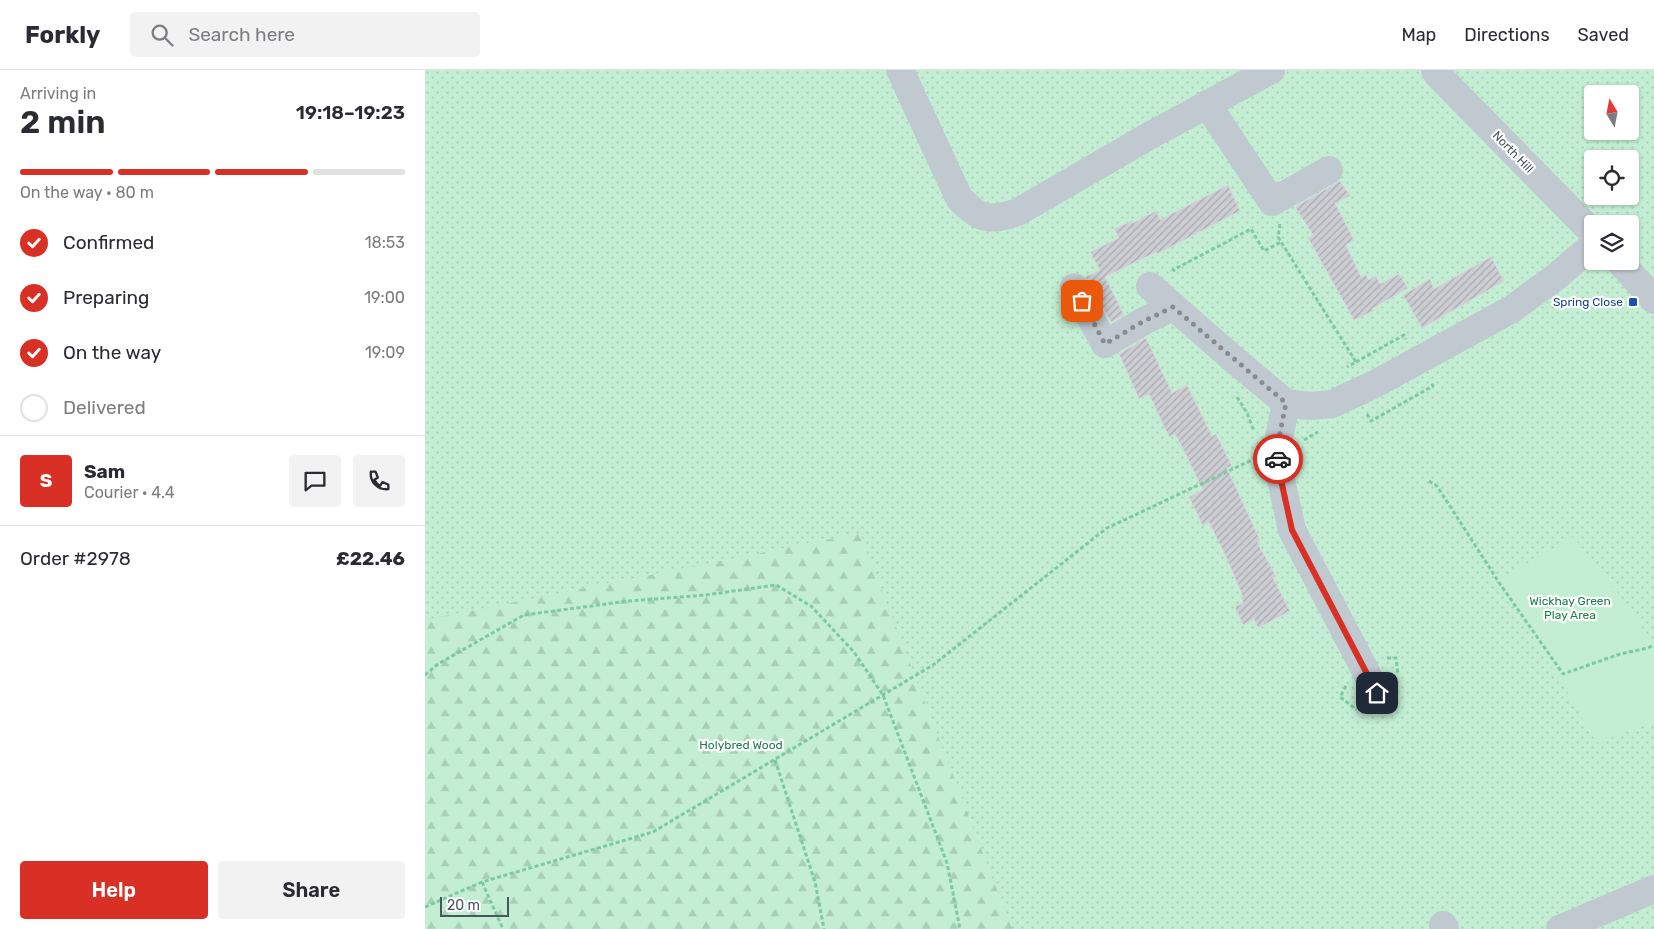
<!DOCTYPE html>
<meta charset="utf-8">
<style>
body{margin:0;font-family:Rubik,sans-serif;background:#f2f2f3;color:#2b2b33;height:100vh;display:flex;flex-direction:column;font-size:19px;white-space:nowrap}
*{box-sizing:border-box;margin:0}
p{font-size:16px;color:#7c7c81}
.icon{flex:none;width:28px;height:28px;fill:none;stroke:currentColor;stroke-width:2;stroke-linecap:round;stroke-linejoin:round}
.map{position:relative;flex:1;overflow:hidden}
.sheet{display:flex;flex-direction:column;background:#fff;width:425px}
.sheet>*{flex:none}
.needle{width:32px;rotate:350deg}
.controls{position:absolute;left:1159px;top:15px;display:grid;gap:10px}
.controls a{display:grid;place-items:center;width:55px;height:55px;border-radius:5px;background:#fff;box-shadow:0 1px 4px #0004;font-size:25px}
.scale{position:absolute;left:15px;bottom:12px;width:69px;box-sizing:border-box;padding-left:5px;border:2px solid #4a555e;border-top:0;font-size:14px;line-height:18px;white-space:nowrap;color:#4a555e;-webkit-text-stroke:4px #fff;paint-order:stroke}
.pin{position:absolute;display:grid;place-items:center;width:42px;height:42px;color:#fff;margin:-21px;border-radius:10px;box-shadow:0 2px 8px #0006}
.courier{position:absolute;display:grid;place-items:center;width:50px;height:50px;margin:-25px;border:4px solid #d93025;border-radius:50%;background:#fff;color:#222;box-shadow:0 1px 6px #0007}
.headline em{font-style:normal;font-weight:600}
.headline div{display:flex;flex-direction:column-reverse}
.headline{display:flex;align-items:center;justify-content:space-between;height:85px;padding:0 20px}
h1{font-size:32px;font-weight:600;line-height:38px}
.bar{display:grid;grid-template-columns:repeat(4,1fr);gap:8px 5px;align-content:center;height:60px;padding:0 20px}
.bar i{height:6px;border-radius:4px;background:#e1e1e2}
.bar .active{background:#d93025}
.bar p{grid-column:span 4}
.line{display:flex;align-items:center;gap:12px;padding:0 20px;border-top:1px solid #e1e1e2}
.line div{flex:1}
.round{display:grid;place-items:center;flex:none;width:52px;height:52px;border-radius:5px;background:#f2f2f3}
ol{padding:0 20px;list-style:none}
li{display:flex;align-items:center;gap:15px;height:55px}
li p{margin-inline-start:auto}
li .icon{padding:5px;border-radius:50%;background:#d93025;color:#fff;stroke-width:4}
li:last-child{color:#7c7c81}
li i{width:28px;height:28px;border:2px solid #e1e1e2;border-radius:50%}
.action{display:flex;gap:10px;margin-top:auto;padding:10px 20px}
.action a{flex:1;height:58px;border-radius:5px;background:#d93025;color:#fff;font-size:20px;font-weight:600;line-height:58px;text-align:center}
.action a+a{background:#f2f2f3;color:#2b2b33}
header{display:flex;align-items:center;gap:30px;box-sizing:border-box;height:70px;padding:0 25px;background:#fff;border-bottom:1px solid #e1e1e2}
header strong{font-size:24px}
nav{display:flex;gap:28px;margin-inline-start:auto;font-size:18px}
.search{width:350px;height:45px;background:#f2f2f3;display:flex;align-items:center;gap:12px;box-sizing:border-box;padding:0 18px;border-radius:5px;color:#7c7c81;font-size:19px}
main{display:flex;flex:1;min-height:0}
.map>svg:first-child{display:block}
.grass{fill:url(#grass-dots);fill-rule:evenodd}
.forest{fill:url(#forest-firs)}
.park{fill:#c3eed3}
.building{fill:url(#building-hatch);stroke:#d6d8dc}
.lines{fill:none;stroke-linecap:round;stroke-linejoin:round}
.path{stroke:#7dcaa2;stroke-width:3;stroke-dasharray:4 2.5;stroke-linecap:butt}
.minor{stroke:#c0c9cf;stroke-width:28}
.done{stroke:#868c92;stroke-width:5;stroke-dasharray:0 9}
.route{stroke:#d93025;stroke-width:6}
.transit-dot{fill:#1a4fb4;stroke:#fff;stroke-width:2}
.labels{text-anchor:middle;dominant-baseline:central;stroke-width:4.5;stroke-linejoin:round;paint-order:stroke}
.street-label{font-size:12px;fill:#4a555e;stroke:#fff}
.transit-label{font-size:12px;fill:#164399;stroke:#fff;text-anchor:end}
.park-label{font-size:12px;fill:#1d7d4b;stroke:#fff}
</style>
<header>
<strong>Forkly</strong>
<div class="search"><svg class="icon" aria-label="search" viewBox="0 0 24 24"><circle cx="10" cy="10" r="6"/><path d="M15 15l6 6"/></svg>Search here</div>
<nav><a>Map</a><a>Directions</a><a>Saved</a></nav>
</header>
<main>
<section class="sheet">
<div class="headline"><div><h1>2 min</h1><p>Arriving in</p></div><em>19:18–19:23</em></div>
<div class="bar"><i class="active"></i><i class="active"></i><i class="active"></i><i></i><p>On the way · 80 m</p></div>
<ol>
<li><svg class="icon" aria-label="check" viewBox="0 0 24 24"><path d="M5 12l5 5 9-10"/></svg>Confirmed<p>18:53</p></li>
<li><svg class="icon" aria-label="check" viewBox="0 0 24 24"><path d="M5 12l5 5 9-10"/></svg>Preparing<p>19:00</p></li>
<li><svg class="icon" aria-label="check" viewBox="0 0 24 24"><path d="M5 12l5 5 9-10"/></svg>On the way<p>19:09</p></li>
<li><i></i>Delivered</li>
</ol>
<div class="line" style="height:90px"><b class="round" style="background:#d93025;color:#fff">S</b><div><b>Sam</b><p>Courier · 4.4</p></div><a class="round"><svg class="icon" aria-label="chat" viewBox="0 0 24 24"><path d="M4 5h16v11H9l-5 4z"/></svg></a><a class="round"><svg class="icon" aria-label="phone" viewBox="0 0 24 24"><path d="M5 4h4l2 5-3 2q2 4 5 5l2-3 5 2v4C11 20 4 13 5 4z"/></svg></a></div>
<div class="line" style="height:65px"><div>Order #2978</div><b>£22.46</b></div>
<div class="action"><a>Help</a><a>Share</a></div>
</section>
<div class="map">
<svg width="1229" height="859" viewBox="0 0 1229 859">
<defs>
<pattern id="grass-dots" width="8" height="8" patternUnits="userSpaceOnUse" patternTransform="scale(1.25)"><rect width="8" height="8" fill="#c3eed3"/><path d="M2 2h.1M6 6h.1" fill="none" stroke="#a9ceb8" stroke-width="1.8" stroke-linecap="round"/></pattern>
<pattern id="forest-firs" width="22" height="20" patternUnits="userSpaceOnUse" patternTransform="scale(1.25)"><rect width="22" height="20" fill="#c3eed3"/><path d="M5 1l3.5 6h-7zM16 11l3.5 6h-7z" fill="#a9ceb8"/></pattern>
<pattern id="building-hatch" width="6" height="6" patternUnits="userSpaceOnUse" patternTransform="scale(1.25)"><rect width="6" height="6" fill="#ccced3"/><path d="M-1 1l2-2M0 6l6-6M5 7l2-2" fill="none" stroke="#a8aaae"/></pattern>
</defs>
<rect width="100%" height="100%" fill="#f4f2f2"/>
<path class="grass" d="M0,0H1229V859H0ZM1168,24H1205V61H1168ZM1168,89H1205V126H1168ZM1168,154H1205V191H1168Z"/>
<polygon class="forest" points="435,463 587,859 0,859 0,550"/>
<polygon class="park" points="1148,467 1208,542 1229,579 1229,651 1173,673 1072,508 1080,506"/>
<g class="building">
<polygon points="915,111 925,126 910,133 929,170 921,175 936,207 941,205 944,210 951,206 955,214 974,204 983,218 947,239 948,241 929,250 883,168 888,165 870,137"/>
<polygon points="803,115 815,141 732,184 731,182 680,207 699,245 686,252 660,207 675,200 665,182 694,168 689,159 707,151 708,153 731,141 735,150"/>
<polygon points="1066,187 1079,211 997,258 978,225 1005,209 1009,219"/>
<polygon points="721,268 747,323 762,315 787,366 791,364 807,396 802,398 835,470 832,472 851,506 848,508 865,541 833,558 829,549 818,555 810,537 818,533 816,527 818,527 803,491 784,452 778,456 764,427 778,420 757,377 750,364 744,367 724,324 714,329 694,284"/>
</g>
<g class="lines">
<g class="path">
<polyline points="855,154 853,167 931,292 922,297"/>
<polyline points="750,201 748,200 826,159 839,181 856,172"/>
<polyline points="931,292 979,265 981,269"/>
<polyline points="812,327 822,343 829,361"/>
<polyline points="942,344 946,351 1008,316 1006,312"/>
<polyline points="879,370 893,362"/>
<polyline points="1004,411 1012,416 1075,514 1138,604 1195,584 1223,578 1229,575"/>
<polyline points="962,588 971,588 973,605"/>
<polyline points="0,605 13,594 99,545 203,531 281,525 351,515 386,536 429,582 458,625 522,793 535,859"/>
<polyline points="921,616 915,627 932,640"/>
<polyline points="350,690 390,812 399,859"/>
<polyline points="57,812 78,859"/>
<polyline points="0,837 57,812 228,762 508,595 682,458 829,389"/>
</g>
<g class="minor">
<path d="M475,0L534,128C556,151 564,151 593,142L724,66L846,0"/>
<polyline points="1010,0 1013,5 1168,163"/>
<polyline points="782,34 847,132 904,100"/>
<polyline points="1194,191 1229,230"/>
<polyline points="725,216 807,288 861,333 884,336 907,334 950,314 1087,239 1132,206 1168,175"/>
<polyline points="649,217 680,274 719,251 748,237"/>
<polyline points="861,333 852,378 856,410 867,460 952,623"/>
<polyline points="1018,855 1020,859"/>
<polyline points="1135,859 1229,819"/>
</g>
</g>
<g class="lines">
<polyline class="done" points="657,231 680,274 719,251 748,237 861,333 852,378 853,389"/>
<polyline class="route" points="853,389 856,410 867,460 952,623"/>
</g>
<rect class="transit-dot" x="1203" y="227" width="10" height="10" rx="2.5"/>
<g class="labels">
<g class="street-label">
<text transform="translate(1088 82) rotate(46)">North Hill</text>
</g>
<g class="transit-label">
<text x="1198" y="232">Spring Close</text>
</g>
<g class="park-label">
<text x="1145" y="531">Wickhay Green<tspan x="1145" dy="14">Play Area</tspan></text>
<text x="316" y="675">Holybred Wood</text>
</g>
</g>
</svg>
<div class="controls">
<a><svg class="needle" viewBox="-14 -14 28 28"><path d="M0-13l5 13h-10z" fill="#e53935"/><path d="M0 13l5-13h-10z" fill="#7c7c81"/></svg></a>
<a><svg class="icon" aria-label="locate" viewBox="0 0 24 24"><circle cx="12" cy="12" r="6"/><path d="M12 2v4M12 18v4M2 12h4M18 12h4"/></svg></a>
<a><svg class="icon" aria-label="layers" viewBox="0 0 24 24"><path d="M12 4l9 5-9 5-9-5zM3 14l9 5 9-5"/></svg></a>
</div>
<div class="scale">20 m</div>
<div class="pin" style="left:657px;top:231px;background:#ea580c"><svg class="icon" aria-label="bag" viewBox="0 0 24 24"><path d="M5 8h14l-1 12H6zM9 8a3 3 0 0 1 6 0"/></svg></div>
<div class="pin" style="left:952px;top:623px;background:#1f2937"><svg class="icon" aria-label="home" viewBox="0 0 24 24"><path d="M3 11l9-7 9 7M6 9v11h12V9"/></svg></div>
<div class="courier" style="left:853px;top:389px"><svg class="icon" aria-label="car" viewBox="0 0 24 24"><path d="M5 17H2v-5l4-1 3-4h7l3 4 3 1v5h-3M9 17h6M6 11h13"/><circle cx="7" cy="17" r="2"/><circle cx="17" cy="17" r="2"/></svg></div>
</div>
</main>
